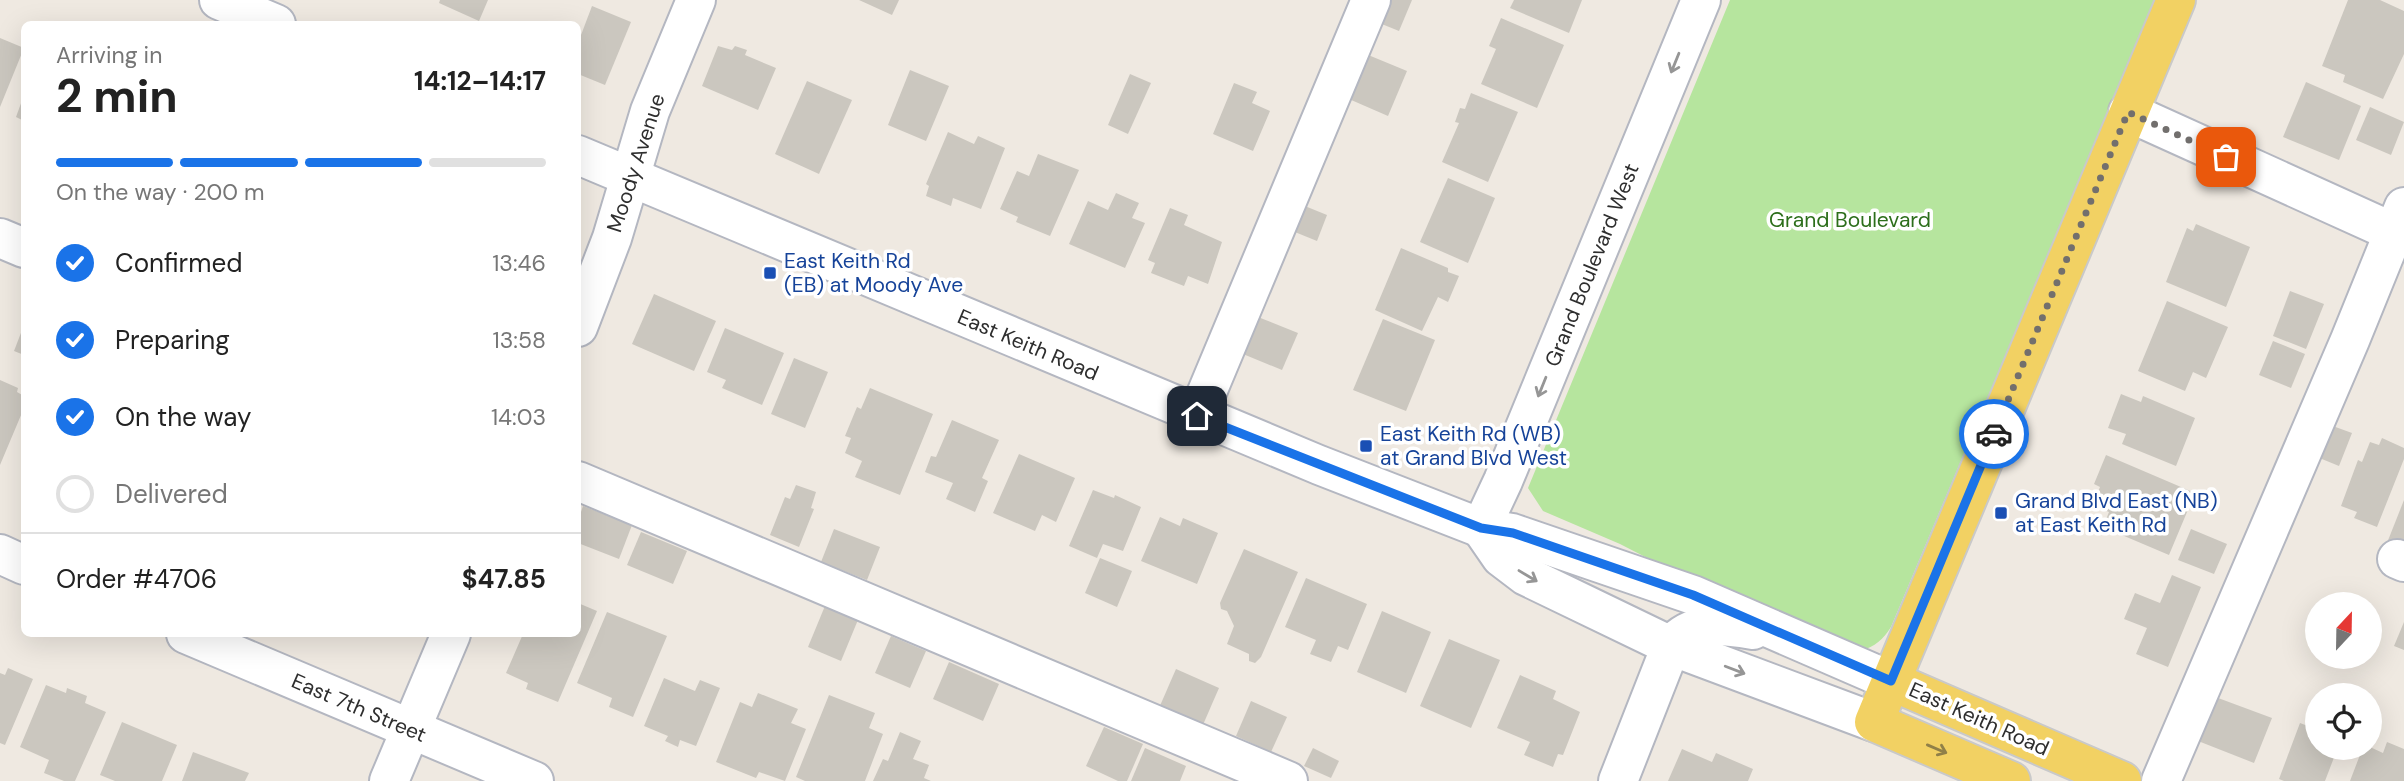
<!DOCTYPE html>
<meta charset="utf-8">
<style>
body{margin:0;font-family:"DM Sans",sans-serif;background:#f6f6f6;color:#222;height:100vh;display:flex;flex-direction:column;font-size:26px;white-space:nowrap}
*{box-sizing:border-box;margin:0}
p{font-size:23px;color:#767676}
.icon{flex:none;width:38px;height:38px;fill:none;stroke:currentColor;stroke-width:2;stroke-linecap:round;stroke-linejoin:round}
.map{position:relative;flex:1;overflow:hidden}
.details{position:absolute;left:21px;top:21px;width:560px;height:616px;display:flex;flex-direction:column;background:#fff;border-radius:10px;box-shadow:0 7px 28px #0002}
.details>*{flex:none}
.needle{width:46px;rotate:22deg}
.fabs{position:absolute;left:2305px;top:592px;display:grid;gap:14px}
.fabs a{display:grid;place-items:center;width:77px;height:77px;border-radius:50%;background:#fff;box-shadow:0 7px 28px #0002;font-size:35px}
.pin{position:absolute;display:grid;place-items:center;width:60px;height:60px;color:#fff;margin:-30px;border-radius:14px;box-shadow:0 4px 10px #0006}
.courier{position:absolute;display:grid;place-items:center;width:70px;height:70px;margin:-35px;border:5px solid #1a73e8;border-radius:50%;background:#fff;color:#222;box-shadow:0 2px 9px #0007}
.overview em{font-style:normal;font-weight:700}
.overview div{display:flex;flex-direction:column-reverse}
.overview{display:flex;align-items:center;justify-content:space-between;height:119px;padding:0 35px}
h1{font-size:46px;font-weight:700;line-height:52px}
.bar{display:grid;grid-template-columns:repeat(4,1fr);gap:10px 7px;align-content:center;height:84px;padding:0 35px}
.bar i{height:9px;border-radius:5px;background:#e0e0e0}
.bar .selected{background:#1a73e8}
.bar p{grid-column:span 4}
.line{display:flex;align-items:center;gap:18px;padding:0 35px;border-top:2px solid #e0e0e0}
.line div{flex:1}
ol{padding:0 35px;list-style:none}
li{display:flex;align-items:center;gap:21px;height:77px}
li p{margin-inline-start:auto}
li .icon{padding:7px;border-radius:50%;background:#1a73e8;color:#fff;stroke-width:4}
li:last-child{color:#767676}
li i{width:38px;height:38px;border:4px solid #e0e0e0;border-radius:50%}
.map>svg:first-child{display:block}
.green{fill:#b6e59e}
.building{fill:#cbc7bf}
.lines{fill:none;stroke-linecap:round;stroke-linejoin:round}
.minor-casing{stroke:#b4b7c1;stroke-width:42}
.major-casing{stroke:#c9c9c9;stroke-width:42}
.minor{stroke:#fff;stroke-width:38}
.major{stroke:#f2d163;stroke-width:38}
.oneway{stroke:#969696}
.oneway2{stroke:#908048}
.done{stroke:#726f6d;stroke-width:7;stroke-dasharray:0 12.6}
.route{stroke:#1a73e8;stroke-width:9}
.transit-dot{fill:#1a4fb4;stroke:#fff;stroke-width:2.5}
.labels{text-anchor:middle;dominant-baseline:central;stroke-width:7;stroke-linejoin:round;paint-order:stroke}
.street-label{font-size:21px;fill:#2e2e2e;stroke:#fff}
.park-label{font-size:21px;fill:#2c6e1b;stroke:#fff}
.transit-label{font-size:21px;fill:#164399;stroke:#fff;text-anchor:start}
</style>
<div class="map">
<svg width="2404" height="781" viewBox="0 0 2404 781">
<rect width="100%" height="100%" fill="#efe9e1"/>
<path class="green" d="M1730,0H2155L1891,627C1883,640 1875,646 1861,651L1694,582L1620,544L1543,511L1528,488Z"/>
<g class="building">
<polygon points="440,0 488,0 479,21 439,3"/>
<polygon points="859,0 899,0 892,15"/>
<polygon points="1374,0 1412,0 1399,31 1367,18"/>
<polygon points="1514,0 1582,0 1569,33 1510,8"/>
<polygon points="2348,0 2380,0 2404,11 2404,54 2383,99 2343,82 2345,75 2322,66"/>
<polygon points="592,6 631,22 605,85 578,74 578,43"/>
<polygon points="1501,18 1564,45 1537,108 1481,84 1496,49 1489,46"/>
<polygon points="0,38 24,48 0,107"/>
<polygon points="718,46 732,50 735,46 747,50 745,55 776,68 758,110 702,86"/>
<polygon points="1361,52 1407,71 1388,116 1342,96"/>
<polygon points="910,70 949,86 926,141 888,125"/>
<polygon points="1130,74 1151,83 1128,134 1108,125"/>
<polygon points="807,81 852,100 819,174 775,154"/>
<polygon points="2306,82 2361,106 2339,160 2283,137"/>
<polygon points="1234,83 1257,92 1252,103 1270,111 1253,151 1213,134"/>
<polygon points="1471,93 1518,112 1488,182 1442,162 1459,123 1455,122 1460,108 1465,109"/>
<polygon points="24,95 24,121 16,117"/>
<polygon points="2370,107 2404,122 2391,155 2356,140"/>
<polygon points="948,132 974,144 978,136 1005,148 981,209 953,198 951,206 926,196 929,186 926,184"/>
<polygon points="1038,154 1079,170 1050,236 1016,222 1018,217 1000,209 1017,171 1029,176"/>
<polygon points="1448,178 1495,198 1468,263 1420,242"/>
<polygon points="1116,193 1139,203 1132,218 1145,223 1125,268 1069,244 1088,201 1108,210"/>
<polygon points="1295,202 1327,215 1317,241 1285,228"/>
<polygon points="1170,208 1188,215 1184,225 1222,242 1208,284 1188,276 1184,286 1151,273 1155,263 1148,260"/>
<polygon points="2196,224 2250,247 2226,307 2166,282 2187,228 2193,231"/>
<polygon points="1401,248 1448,268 1448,272 1459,276 1448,302 1438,297 1422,331 1375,310"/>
<polygon points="2290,291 2324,304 2306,349 2273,336"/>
<polygon points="654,294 716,321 694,371 632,344"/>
<polygon points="2167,301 2228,327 2206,378 2193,372 2185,391 2138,371"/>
<polygon points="1258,317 1298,333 1282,370 1243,354"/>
<polygon points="1383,319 1435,340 1406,411 1353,390"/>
<polygon points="24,325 24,355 14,351"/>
<polygon points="725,328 784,353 762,405 722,388 726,380 707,372"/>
<polygon points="2273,341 2305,354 2291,388 2259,375"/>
<polygon points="794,358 828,372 805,428 771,414"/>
<polygon points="0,380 18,388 17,392 24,396 24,408 0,465"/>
<polygon points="870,388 933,414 900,495 855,477 862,461 845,453 851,438 845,436 857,407 861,409"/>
<polygon points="2121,394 2141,402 2143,396 2195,418 2176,466 2122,444 2126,434 2108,428"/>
<polygon points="952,420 999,440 982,478 988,481 975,512 946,499 953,483 925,472 931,456 936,457"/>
<polygon points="2330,425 2352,433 2339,466 2317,457"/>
<polygon points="2382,438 2404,448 2404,459 2377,527 2354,518 2357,512 2341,506 2358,460 2362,462 2370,442 2379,445"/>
<polygon points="1019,454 1075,478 1056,522 1042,515 1035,531 993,513"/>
<polygon points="2106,455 2195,493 2169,555 2103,527 2109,512 2093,505 2100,487 2094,484"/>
<polygon points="796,485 816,492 811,508 814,509 799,547 770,535 785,497 790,499"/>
<polygon points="1093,490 1114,498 1115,495 1141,507 1123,551 1103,544 1097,558 1069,546"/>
<polygon points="2404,500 2404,555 2385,548"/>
<polygon points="583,506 632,525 619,559 578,543 578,521"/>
<polygon points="1160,517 1180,526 1183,518 1218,533 1197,584 1141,561"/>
<polygon points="834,529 880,547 867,580 821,562"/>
<polygon points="2191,529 2227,544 2214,574 2178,560"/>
<polygon points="641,532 687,551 673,584 627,565"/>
<polygon points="1244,549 1298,572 1261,657 1255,663 1249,661 1249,654 1227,644 1234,626 1227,611 1221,609 1220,603"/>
<polygon points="1100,558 1132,571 1117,607 1085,593"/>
<polygon points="2172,575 2201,587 2168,667 2136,654 2147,628 2124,619 2135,593 2160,603"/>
<polygon points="1306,578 1367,604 1348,650 1338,646 1331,662 1310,654 1316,640 1285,627"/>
<polygon points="827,601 860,615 841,661 808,647"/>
<polygon points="578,603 597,611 558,702 526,689 528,683 506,673 523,634 578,634"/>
<polygon points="1382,611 1431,632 1406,693 1357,672"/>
<polygon points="607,612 667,636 633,717 609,707 612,698 577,683"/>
<polygon points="2404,622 2404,650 2394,646"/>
<polygon points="891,636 926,651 910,688 875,673"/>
<polygon points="1449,639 1500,660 1471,728 1420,706"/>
<polygon points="949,662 999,684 983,721 933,699"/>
<polygon points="8,668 33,679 5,745 0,743 0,673 5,675"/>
<polygon points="1176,669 1219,688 1202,727 1159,708"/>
<polygon points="1520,675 1556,691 1553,699 1580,712 1563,755 1558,754 1553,767 1524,755 1530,742 1497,728"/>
<polygon points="664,678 695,691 700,680 720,688 696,746 680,740 678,747 665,741 668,736 644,726"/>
<polygon points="46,685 66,693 67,688 87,696 85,703 106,712 75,781 64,781 44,773 49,760 20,747"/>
<polygon points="758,693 798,709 791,723 806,729 785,781 759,772 756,778 716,762 740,702 752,707"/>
<polygon points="829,695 875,713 869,728 883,734 865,781 805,781 796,777"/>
<polygon points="2210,695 2272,718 2254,763 2193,739"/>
<polygon points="1251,701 1287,717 1271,752 1236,736"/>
<polygon points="2317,719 2317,747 2338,747 2325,781 2284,781 2279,779 2300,723 2313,728"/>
<polygon points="122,722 177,745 162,781 115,781 100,775"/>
<polygon points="1104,727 1143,744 1127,781 1118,781 1086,766"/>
<polygon points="900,732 921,741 913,759 929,765 924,778 931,781 873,781 883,759 888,761"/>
<polygon points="2387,742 2404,749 2404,781 2350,781 2363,747 2370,747 2383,753"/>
<polygon points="1145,748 1186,766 1180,781 1131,781"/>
<polygon points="1313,748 1339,761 1331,778 1304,766"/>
<polygon points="1682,749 1712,762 1716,753 1753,769 1748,781 1668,781"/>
<polygon points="193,752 249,773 245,781 182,781"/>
</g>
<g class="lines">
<g class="minor-casing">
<g id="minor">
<polyline points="219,0 276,24"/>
<polyline points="2128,112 2404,237"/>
<polyline points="578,155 1319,465 1481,528 1512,533 1693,595 1891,681"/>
<polyline points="0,238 24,248"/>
<polyline points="578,327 612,238 650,111 696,0"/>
<polyline points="1197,416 1371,0"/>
<polyline points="578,481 1288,781"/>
<polyline points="1481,528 1503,481 1701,0"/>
<polyline points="1481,528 1501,557 1526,576 1671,646 1874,722"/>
<polyline points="0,554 24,565"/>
<polyline points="2397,559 2404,562"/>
<polyline points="186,634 534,781"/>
<polyline points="389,781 451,634"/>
<path d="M1618,781L1671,646C1692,620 1723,625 1753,630"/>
<polyline points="2161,781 2350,340 2404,207"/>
</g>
</g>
<g class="major-casing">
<g id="major">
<polyline points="1891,681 2122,781"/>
<polyline points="2011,781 1874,722 2176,0"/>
</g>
</g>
<use href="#minor" class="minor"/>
<use href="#major" class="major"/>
</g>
<defs><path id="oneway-shaft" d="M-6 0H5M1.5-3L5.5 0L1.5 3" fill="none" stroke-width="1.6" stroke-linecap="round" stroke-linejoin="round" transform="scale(1.75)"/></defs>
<g class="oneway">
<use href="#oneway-shaft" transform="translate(1675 63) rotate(112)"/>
<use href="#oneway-shaft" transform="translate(1542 387) rotate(112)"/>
<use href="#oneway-shaft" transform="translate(1528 576) rotate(31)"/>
<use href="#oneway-shaft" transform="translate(1735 670) rotate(21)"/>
</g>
<use class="oneway2" href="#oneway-shaft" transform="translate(1937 749) rotate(23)"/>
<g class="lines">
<polyline class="done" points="1994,434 2128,112 2226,157"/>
<polyline class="route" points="1197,416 1481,528 1513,533 1693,595 1891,681 1994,434"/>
</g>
<g class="transit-dot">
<rect x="763" y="266" width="14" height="14" rx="3.5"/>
<rect x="1359" y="439" width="14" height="14" rx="3.5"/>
<rect x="1994" y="506" width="14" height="14" rx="3.5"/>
</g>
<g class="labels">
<g class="street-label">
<text transform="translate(636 163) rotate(-72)">Moody Avenue</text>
<text transform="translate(1592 265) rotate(-68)">Grand Boulevard West</text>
<text transform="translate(1028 345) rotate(23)">East Keith Road</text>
<text transform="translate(359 708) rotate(23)">East 7th Street</text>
<text transform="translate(1979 719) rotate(24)">East Keith Road</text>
</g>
<g class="park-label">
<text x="1850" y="220">Grand Boulevard</text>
</g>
<g class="transit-label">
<text x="784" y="261">East Keith Rd<tspan x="784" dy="24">(EB) at Moody Ave</tspan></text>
<text x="1380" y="434">East Keith Rd (WB)<tspan x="1380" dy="24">at Grand Blvd West</tspan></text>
<text x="2015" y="501">Grand Blvd East (NB)<tspan x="2015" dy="24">at East Keith Rd</tspan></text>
</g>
</g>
</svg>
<div class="fabs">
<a><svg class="needle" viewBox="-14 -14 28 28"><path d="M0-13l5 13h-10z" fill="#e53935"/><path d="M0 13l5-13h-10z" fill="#767676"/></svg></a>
<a><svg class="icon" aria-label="locate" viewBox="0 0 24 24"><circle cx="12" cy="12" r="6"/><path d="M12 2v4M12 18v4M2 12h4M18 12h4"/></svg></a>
</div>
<div class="pin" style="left:2226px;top:157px;background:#ea580c"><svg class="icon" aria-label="bag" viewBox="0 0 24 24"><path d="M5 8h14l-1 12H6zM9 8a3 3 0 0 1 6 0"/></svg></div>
<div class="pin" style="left:1197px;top:416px;background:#1f2937"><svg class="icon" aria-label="home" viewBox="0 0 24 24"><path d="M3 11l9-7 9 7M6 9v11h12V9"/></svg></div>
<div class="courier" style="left:1994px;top:434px"><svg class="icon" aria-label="car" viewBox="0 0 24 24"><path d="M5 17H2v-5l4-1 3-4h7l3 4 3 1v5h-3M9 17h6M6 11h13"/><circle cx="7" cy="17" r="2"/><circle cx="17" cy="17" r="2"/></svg></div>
<section class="details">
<div class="overview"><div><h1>2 min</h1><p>Arriving in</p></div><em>14:12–14:17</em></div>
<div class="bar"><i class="selected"></i><i class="selected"></i><i class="selected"></i><i></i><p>On the way · 200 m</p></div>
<ol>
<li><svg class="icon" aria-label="check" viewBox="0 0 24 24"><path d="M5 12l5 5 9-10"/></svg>Confirmed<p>13:46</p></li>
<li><svg class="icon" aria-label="check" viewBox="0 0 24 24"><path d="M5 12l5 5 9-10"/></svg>Preparing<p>13:58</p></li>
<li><svg class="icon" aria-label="check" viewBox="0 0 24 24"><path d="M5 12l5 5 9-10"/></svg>On the way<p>14:03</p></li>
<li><i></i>Delivered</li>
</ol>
<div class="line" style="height:91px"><div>Order #4706</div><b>$47.85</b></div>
</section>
</div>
